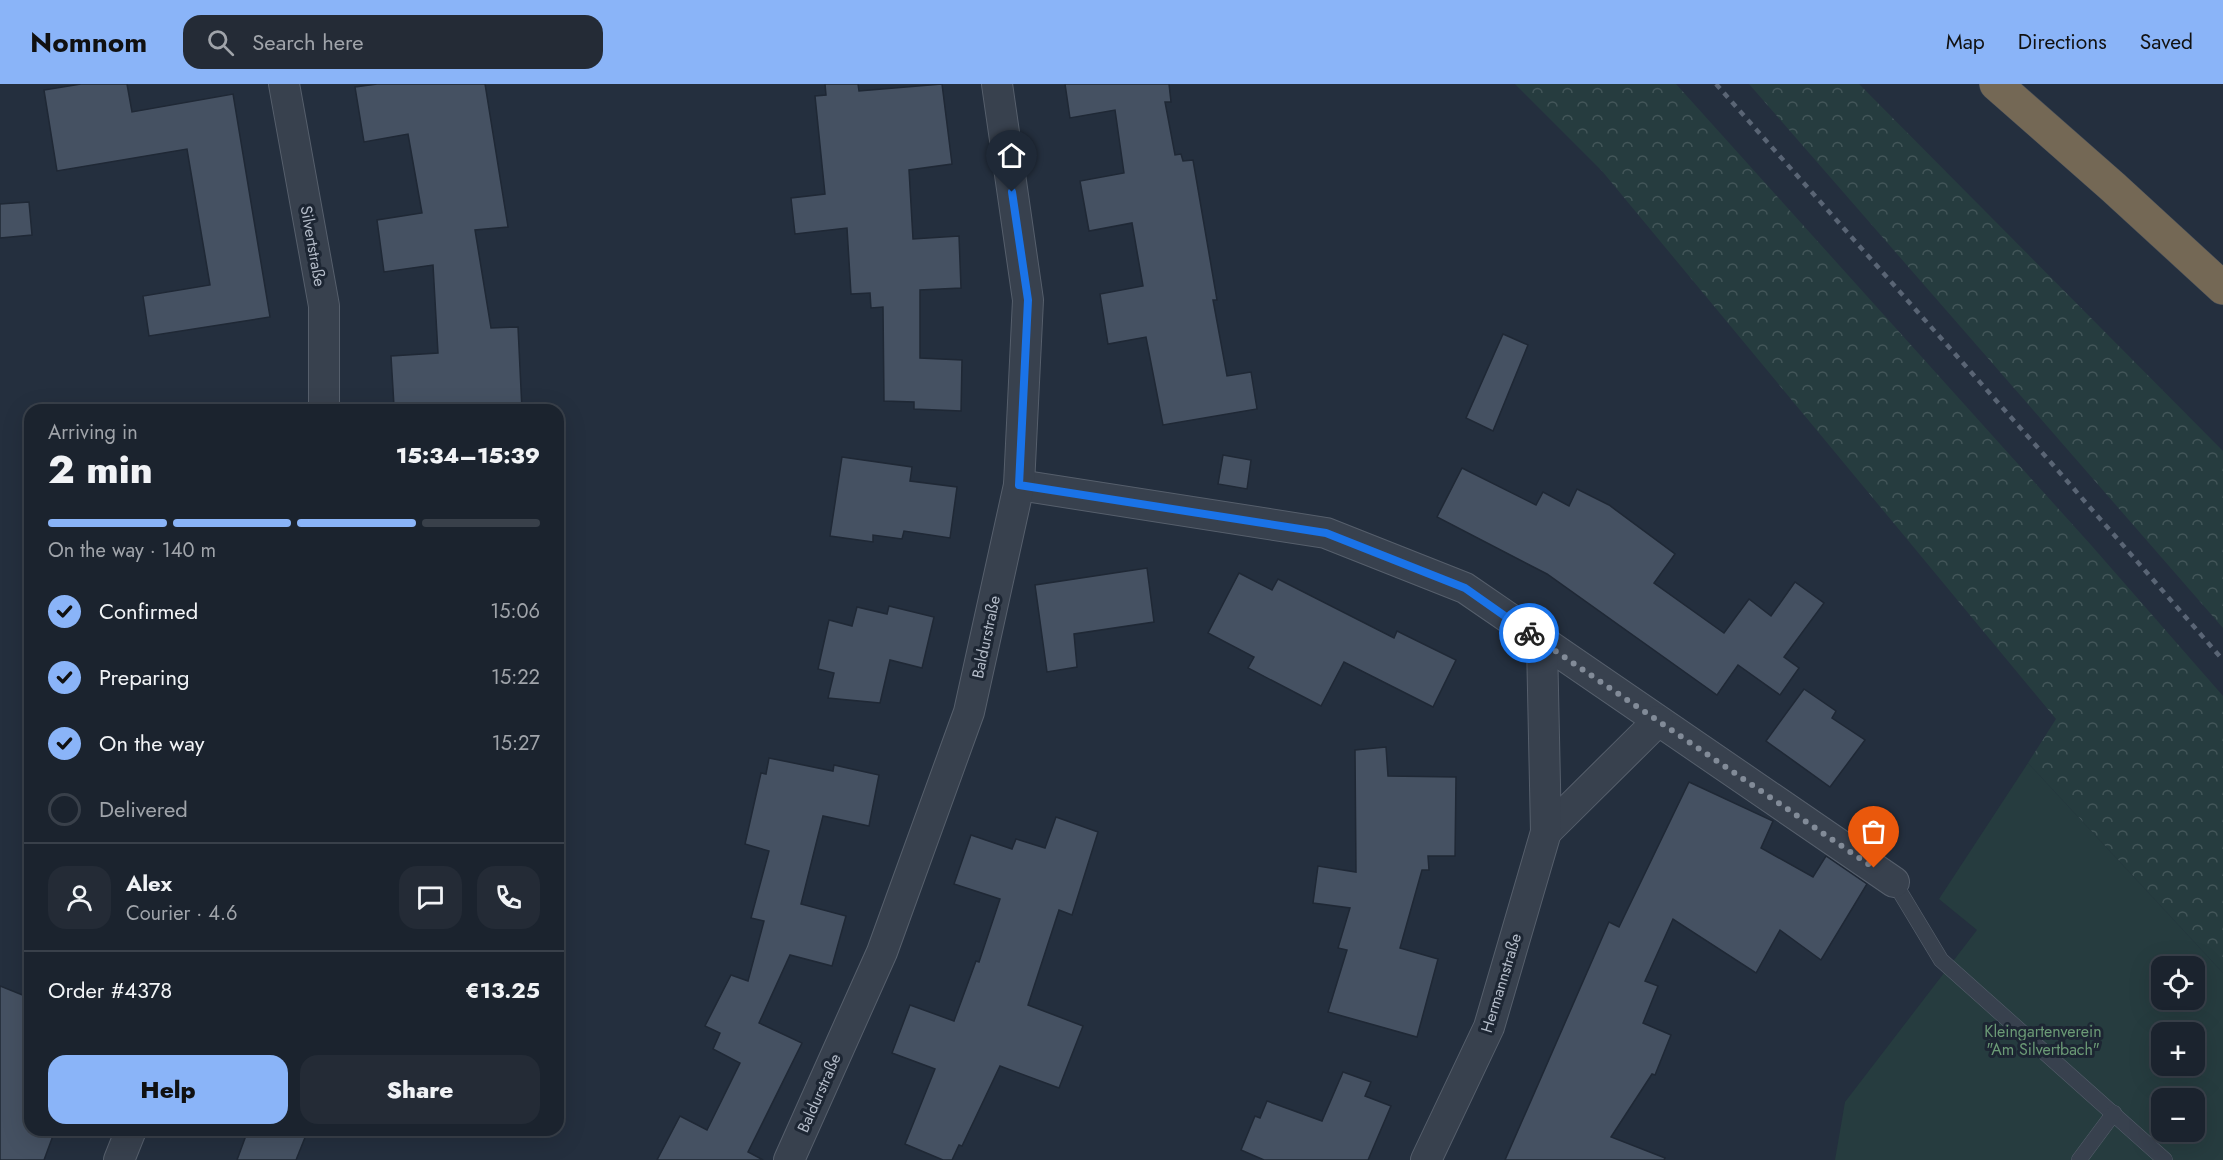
<!DOCTYPE html>
<meta charset="utf-8">
<style>
body{margin:0;font-family:Jost,sans-serif;background:#242b36;color:#f1f3f6;height:100vh;display:flex;flex-direction:column;font-size:22px;white-space:nowrap}
*{box-sizing:border-box;margin:0}
p{font-size:20px;color:#a0a4aa}
.icon{flex:none;width:33px;height:33px;fill:none;stroke:currentColor;stroke-width:2;stroke-linecap:round;stroke-linejoin:round}
.map{position:relative;flex:1;overflow:hidden}
.drawer{position:absolute;left:24px;top:320px;width:540px;height:732px;display:flex;flex-direction:column;background:#1b232e;border-radius:18px;box-shadow:0 6px 24px #0002,0 0 0 2px #39404a}
.drawer>*{flex:none}
.fabs{position:absolute;left:2151px;top:872px;display:grid;gap:12px}
.fabs a{display:grid;place-items:center;width:54px;height:54px;border-radius:12px;background:#1b232e;box-shadow:0 6px 24px #0002,0 0 0 2px #39404a;font-size:30px}
.pin{position:absolute;display:grid;place-items:center;width:51px;height:51px;color:#fff;margin:-62px -26px;border-radius:50% 50% 50% 0;rotate:-45deg;box-shadow:0 0 6px #0007}
.pin .icon{rotate:45deg}
.courier{position:absolute;display:grid;place-items:center;width:60px;height:60px;margin:-30px;border:4px solid #1a73e8;border-radius:50%;background:#fff;color:#222;box-shadow:0 2px 8px #0007}
.summary em{font-style:normal;font-weight:800}
.summary div{display:flex;flex-direction:column-reverse}
.summary{display:flex;align-items:center;justify-content:space-between;height:102px;padding:0 24px}
h1{font-size:39px;font-weight:800;line-height:45px}
.bar{display:grid;grid-template-columns:repeat(4,1fr);gap:9px 6px;align-content:center;height:72px;padding:0 24px}
.bar i{height:8px;border-radius:4px;background:#39404a}
.bar .current{background:#8ab4f8}
.bar p{grid-column:span 4}
.line{display:flex;align-items:center;gap:15px;padding:0 24px;border-top:2px solid #39404a}
.line div{flex:1}
.round{display:grid;place-items:center;flex:none;width:63px;height:63px;border-radius:18px;background:#242b36}
ol{padding:0 24px;list-style:none}
li{display:flex;align-items:center;gap:18px;height:66px}
li p{margin-inline-start:auto}
li .icon{padding:6px;border-radius:50%;background:#8ab4f8;color:#111;stroke-width:4}
li:last-child{color:#a0a4aa}
li i{width:33px;height:33px;border:3px solid #39404a;border-radius:50%}
.button{display:flex;gap:12px;margin-top:auto;padding:12px 24px}
.button a{flex:1;height:69px;border-radius:18px;background:#8ab4f8;color:#111;font-size:24px;font-weight:800;line-height:69px;text-align:center}
.button a+a{background:#242b36;color:#f1f3f6}
header{display:flex;align-items:center;gap:36px;box-sizing:border-box;height:84px;padding:0 30px;background:#8ab4f8;color:#111}
header strong{font-size:28px}
nav{display:flex;gap:33px;margin-inline-start:auto;font-size:21px}
.search{width:420px;height:54px;background:#242b36;display:flex;align-items:center;gap:15px;box-sizing:border-box;padding:0 21px;border-radius:18px;color:#a0a4aa;font-size:22px}
.map>svg:first-child{display:block}
.forest{fill:url(#forest-crowns)}
.garden{fill:#263c3f;fill-rule:evenodd}
.building{fill:#455162;stroke:#1f2835;stroke-width:1.5}
.lines{fill:none;stroke-linecap:round;stroke-linejoin:round}
.lane-casing{stroke:#565f6c;stroke-width:16}
.street-casing{stroke:#565f6c;stroke-width:32}
.highway-casing{stroke:#434c59;stroke-width:34}
.lane{stroke:#38414e;stroke-width:15}
.street{stroke:#38414e;stroke-width:30}
.highway{stroke:#746855;stroke-width:33}
.rail{stroke:#5a6575;stroke-width:4.5;stroke-dasharray:6 6;stroke-linecap:butt}
.done{stroke:#828b98;stroke-width:6;stroke-dasharray:0 10.8}
.route{stroke:#1a73e8;stroke-width:8}
.labels{text-anchor:middle;dominant-baseline:central;stroke-width:6;stroke-linejoin:round;paint-order:stroke}
.street-label{font-size:16px;fill:#b4bcc9;stroke:#1d2633}
.park-label{font-size:16px;fill:#6b9a76;stroke:#1d2633}
</style>
<header>
<strong>Nomnom</strong>
<div class="search"><svg class="icon" aria-label="search" viewBox="0 0 24 24"><circle cx="10" cy="10" r="6"/><path d="M15 15l6 6"/></svg>Search here</div>
<nav><a>Map</a><a>Directions</a><a>Saved</a></nav>
</header>
<div class="map">
<svg width="2223" height="1076" viewBox="0 0 2223 1076">
<defs>
<pattern id="forest-crowns" width="20" height="18" patternUnits="userSpaceOnUse" patternTransform="scale(1.5)"><rect width="20" height="18" fill="#263c3f"/><path d="M2 6a3 3 0 1 1 6 0M12 15a3 3 0 1 1 6 0" fill="none" stroke="#435659"/></pattern>
</defs>
<rect width="100%" height="100%" fill="#242f3e"/>
<g class="forest">
<polygon points="1515,0 1676,0 2091,461 2223,612 2223,889 2028,679 2056,635 1602,87"/>
<polygon points="1749,0 1859,0 2223,367 2223,544"/>
</g>
<path class="garden" d="M2028,679L2223,889V1076H1835L1845,1018L1977,846L1939,815ZM2162,882H2194V915H2162ZM2162,948H2194V981H2162ZM2162,1014H2194V1047H2162Z"/>
<g class="building">
<polygon points="81,0 127,0 132,28 233,10 270,233 149,252 143,212 210,201 187,65 57,87 44,6"/>
<polygon points="377,0 485,0 508,143 475,146 491,244 518,243 522,326 449,326 449,320 394,322 391,272 438,269 433,181 384,188 377,136 422,129 408,50 364,58 355,3"/>
<polygon points="825,0 858,0 859,7 942,0 952,80 909,86 913,155 959,152 961,204 920,206 920,274 962,276 961,327 914,325 914,318 884,317 883,223 871,224 870,209 851,210 847,144 795,150 791,114 825,110 815,12 826,11"/>
<polygon points="1065,0 1169,0 1171,18 1165,18 1175,71 1181,70 1183,77 1193,76 1217,216 1213,216 1227,292 1251,288 1257,325 1163,341 1146,253 1108,260 1100,210 1143,202 1132,139 1089,147 1080,97 1124,89 1115,26 1070,34"/>
<polygon points="29,118 32,151 0,154 0,120"/>
<polygon points="1503,250 1528,261 1493,347 1466,334"/>
<polygon points="1223,371 1251,376 1247,405 1218,400"/>
<polygon points="842,373 912,383 910,397 957,403 950,454 904,447 902,455 873,451 873,458 830,452"/>
<polygon points="1462,384 1536,421 1543,408 1569,422 1577,405 1609,421 1675,470 1654,499 1724,549 1749,515 1771,532 1795,498 1824,519 1784,573 1799,584 1780,611 1738,581 1717,611 1547,490 1437,433"/>
<polygon points="1147,484 1154,538 1074,550 1077,583 1047,588 1035,501"/>
<polygon points="1239,489 1272,506 1278,495 1394,554 1397,547 1456,576 1433,623 1344,578 1321,622 1248,584 1254,573 1208,549"/>
<polygon points="889,522 934,533 922,584 890,576 880,619 828,614 834,589 818,585 829,536 852,542 857,523 887,530"/>
<polygon points="1804,605 1836,627 1832,634 1865,656 1830,703 1766,657"/>
<polygon points="1386,663 1388,692 1456,693 1455,772 1428,772 1429,786 1422,786 1400,864 1438,875 1417,953 1328,928 1347,866 1338,864 1350,824 1313,819 1318,782 1356,788 1355,666"/>
<polygon points="769,674 833,687 834,681 879,691 869,742 823,732 801,820 846,832 832,882 790,871 759,939 802,959 748,1068 763,1076 657,1076 680,1032 707,1046 740,979 713,965 720,949 705,942 731,891 748,897 764,837 751,834 769,767 745,760 761,689 766,690"/>
<polygon points="1689,698 1773,737 1761,764 1813,793 1826,772 1867,800 1821,876 1780,846 1756,889 1673,835 1645,897 1658,902 1643,939 1671,951 1655,991 1652,990 1611,1053 1665,1074 1664,1076 1505,1076 1609,838 1619,843"/>
<polygon points="1056,733 1098,748 1072,831 1059,826 1028,921 1083,942 1059,1004 1000,982 962,1062 959,1061 952,1076 943,1076 905,1060 935,985 892,969 910,921 954,937 976,877 979,878 1000,815 954,800 971,751 1012,765 1016,755 1045,764"/>
<polygon points="0,902 30,914 30,1046 46,1046 54,1049 44,1076 0,1076"/>
<polygon points="1343,988 1371,998 1365,1012 1391,1022 1368,1076 1264,1076 1241,1066 1255,1032 1260,1034 1267,1017 1322,1037"/>
<polygon points="248,1046 308,1046 296,1076 237,1076"/>
</g>
<g class="lines">
<g class="lane-casing">
<g id="lane">
<polyline points="1894,798 1941,876 2165,1076"/>
<polyline points="2079,1076 2114,1029"/>
</g>
</g>
<g class="street-casing">
<g id="street">
<polyline points="284,0 324,222 324,326"/>
<polyline points="1019,401 1326,449 1465,504 1894,798"/>
<polyline points="1546,748 1658,637"/>
<polyline points="119,1076 131,1046"/>
<polyline points="789,1076 882,868 969,628 1019,401 1028,216 997,0"/>
<polyline points="1426,1076 1489,943 1546,748 1542,559"/>
</g>
</g>
<g class="highway-casing">
<polyline id="highway" points="1996,0 2113,103 2223,204"/>
</g>
<use href="#lane" class="lane"/>
<use href="#street" class="street"/>
<use href="#highway" class="highway"/>
<polyline class="rail" points="1716,0 2047,374 2223,576"/>
</g>
<g class="lines">
<polyline class="done" points="1529,549 1874,784"/>
<polyline class="route" points="1012,108 1028,216 1019,401 1326,449 1465,504 1529,549"/>
</g>
<g class="labels">
<g class="street-label">
<text transform="translate(313 162) rotate(80)">Silvertstraße</text>
<text transform="translate(986 553) rotate(-78)">Baldurstraße</text>
<text transform="translate(1501 899) rotate(-73)">Hermannstraße</text>
<text transform="translate(819 1009) rotate(-66)">Baldurstraße</text>
</g>
<g class="park-label">
<text x="2043" y="947">Kleingartenverein<tspan x="2043" dy="18">"Am Silvertbach"</tspan></text>
</g>
</g>
</svg>
<div class="fabs">
<a><svg class="icon" aria-label="locate" viewBox="0 0 24 24"><circle cx="12" cy="12" r="6"/><path d="M12 2v4M12 18v4M2 12h4M18 12h4"/></svg></a>
<a>+</a>
<a>−</a>
</div>
<div class="pin" style="left:1874px;top:784px;background:#ea580c"><svg class="icon" aria-label="bag" viewBox="0 0 24 24"><path d="M5 8h14l-1 12H6zM9 8a3 3 0 0 1 6 0"/></svg></div>
<div class="pin" style="left:1012px;top:108px;background:#1f2937"><svg class="icon" aria-label="home" viewBox="0 0 24 24"><path d="M3 11l9-7 9 7M6 9v11h12V9"/></svg></div>
<div class="courier" style="left:1529px;top:549px"><svg class="icon" aria-label="bike" viewBox="0 0 24 24"><circle cx="6" cy="16" r="4"/><circle cx="18" cy="16" r="4"/><path d="M6 16l4-8h5l3 8M10 8l3 8H6M13 5h3"/></svg></div>
<section class="drawer">
<div class="summary"><div><h1>2 min</h1><p>Arriving in</p></div><em>15:34–15:39</em></div>
<div class="bar"><i class="current"></i><i class="current"></i><i class="current"></i><i></i><p>On the way · 140 m</p></div>
<ol>
<li><svg class="icon" aria-label="check" viewBox="0 0 24 24"><path d="M5 12l5 5 9-10"/></svg>Confirmed<p>15:06</p></li>
<li><svg class="icon" aria-label="check" viewBox="0 0 24 24"><path d="M5 12l5 5 9-10"/></svg>Preparing<p>15:22</p></li>
<li><svg class="icon" aria-label="check" viewBox="0 0 24 24"><path d="M5 12l5 5 9-10"/></svg>On the way<p>15:27</p></li>
<li><i></i>Delivered</li>
</ol>
<div class="line" style="height:108px"><a class="round"><svg class="icon" aria-label="person" viewBox="0 0 24 24"><circle cx="12" cy="8" r="4"/><path d="M4 21q1-7 8-7t8 7"/></svg></a><div><b>Alex</b><p>Courier · 4.6</p></div><a class="round"><svg class="icon" aria-label="chat" viewBox="0 0 24 24"><path d="M4 5h16v11H9l-5 4z"/></svg></a><a class="round"><svg class="icon" aria-label="phone" viewBox="0 0 24 24"><path d="M5 4h4l2 5-3 2q2 4 5 5l2-3 5 2v4C11 20 4 13 5 4z"/></svg></a></div>
<div class="line" style="height:78px"><div>Order #4378</div><b>€13.25</b></div>
<div class="button"><a>Help</a><a>Share</a></div>
</section>
</div>
